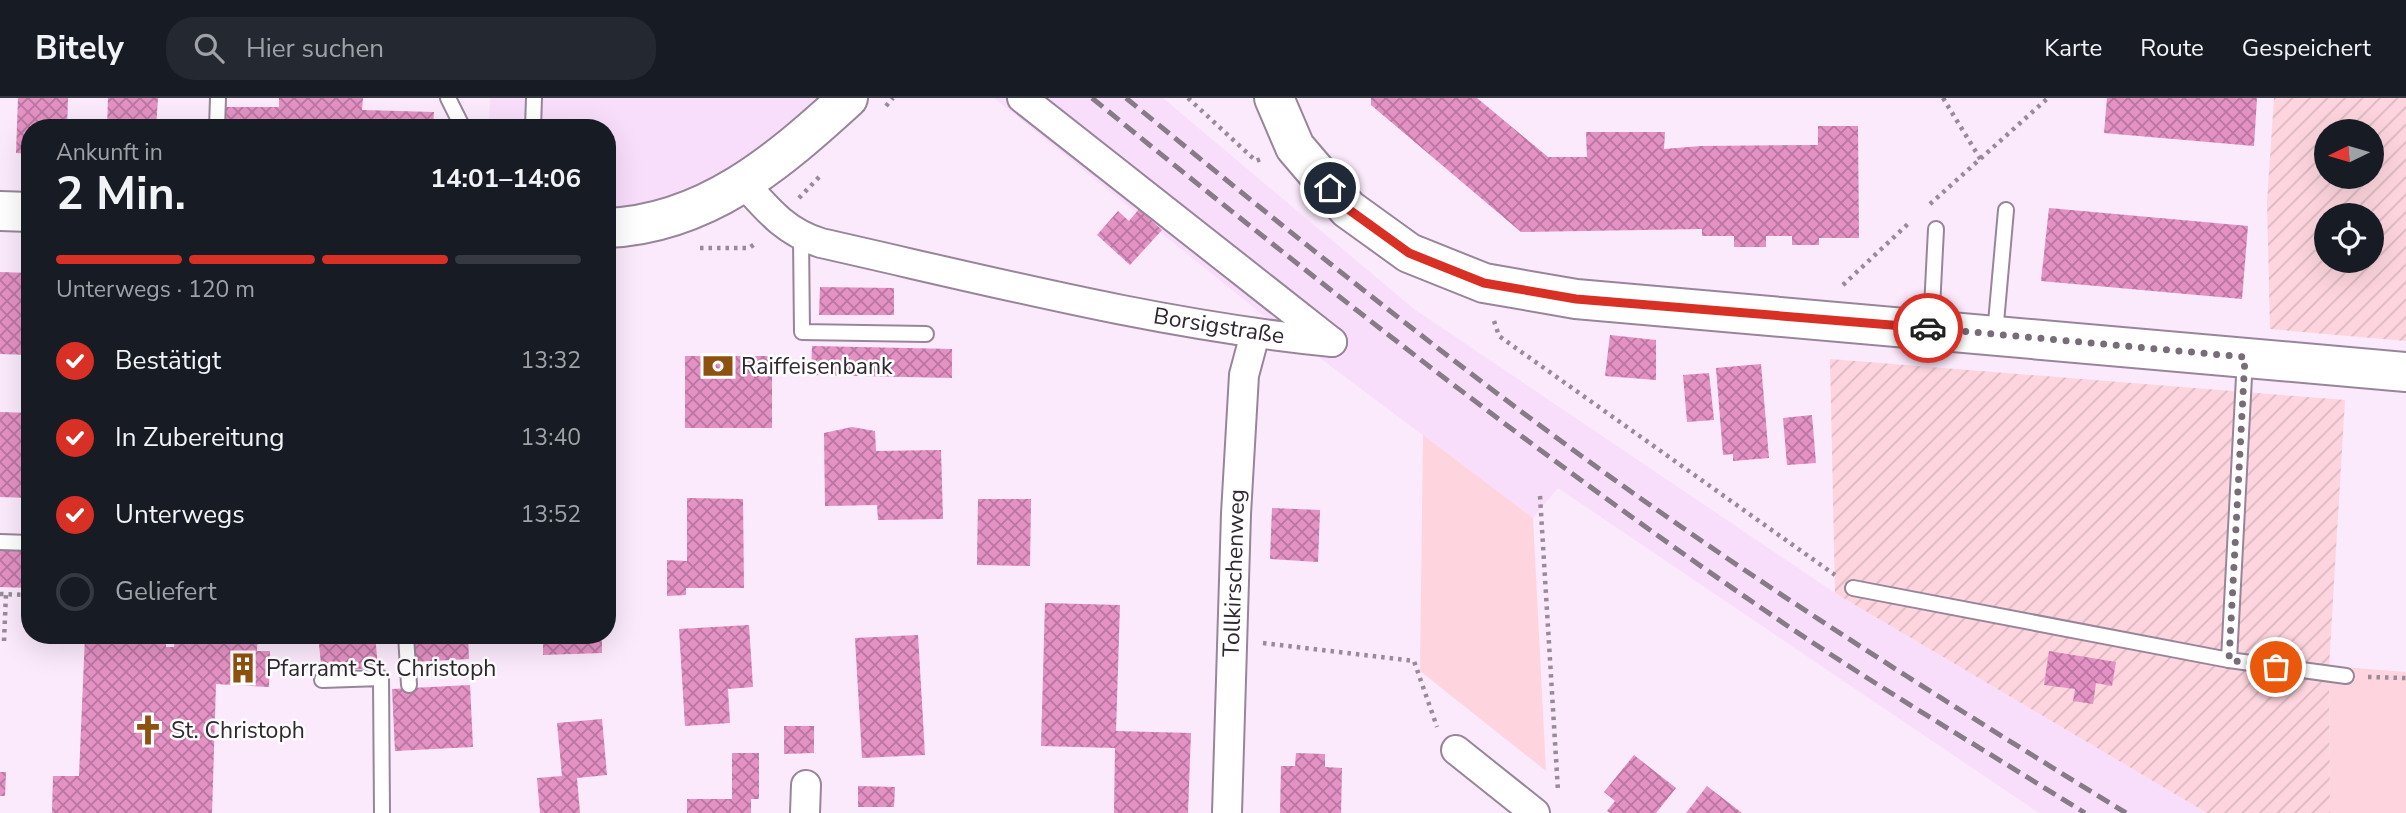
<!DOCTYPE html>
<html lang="de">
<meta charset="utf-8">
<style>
body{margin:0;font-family:"Nunito Sans",sans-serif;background:#242831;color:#f1f3f6;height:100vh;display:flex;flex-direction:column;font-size:26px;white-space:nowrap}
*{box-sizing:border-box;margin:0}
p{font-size:23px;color:#9ea1a6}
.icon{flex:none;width:38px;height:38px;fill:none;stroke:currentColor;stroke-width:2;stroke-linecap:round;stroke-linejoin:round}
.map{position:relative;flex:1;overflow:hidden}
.drawer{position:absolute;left:21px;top:21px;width:595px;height:525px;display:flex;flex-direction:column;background:#171b24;border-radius:28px;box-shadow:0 7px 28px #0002}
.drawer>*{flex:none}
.needle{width:46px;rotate:265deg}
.controls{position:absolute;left:2314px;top:21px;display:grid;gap:14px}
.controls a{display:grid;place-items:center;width:70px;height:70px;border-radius:50%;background:#171b24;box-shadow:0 7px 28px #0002;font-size:35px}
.pin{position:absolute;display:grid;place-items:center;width:60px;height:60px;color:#fff;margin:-30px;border:4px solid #fff;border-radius:50%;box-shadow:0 2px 7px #0007}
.courier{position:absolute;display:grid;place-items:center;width:70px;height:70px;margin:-35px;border:5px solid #d93025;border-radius:50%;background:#fff;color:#222;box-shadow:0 2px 9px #0007}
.overview em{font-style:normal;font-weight:700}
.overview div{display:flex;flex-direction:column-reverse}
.overview{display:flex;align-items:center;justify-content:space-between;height:119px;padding:0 35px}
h1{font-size:46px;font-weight:700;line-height:52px}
.bar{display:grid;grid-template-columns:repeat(4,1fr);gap:10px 7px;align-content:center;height:84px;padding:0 35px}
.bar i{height:9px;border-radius:5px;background:#363941}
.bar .selected{background:#d93025}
.bar p{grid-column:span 4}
ol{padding:0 35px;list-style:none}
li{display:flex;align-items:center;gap:21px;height:77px}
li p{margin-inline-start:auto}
li .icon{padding:7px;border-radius:50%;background:#d93025;color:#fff;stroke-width:4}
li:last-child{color:#9ea1a6}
li i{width:38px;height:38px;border:4px solid #363941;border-radius:50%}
header{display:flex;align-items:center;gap:42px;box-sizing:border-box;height:98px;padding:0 35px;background:#171b24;border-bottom:2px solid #363941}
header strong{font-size:33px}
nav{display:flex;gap:38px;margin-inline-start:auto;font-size:24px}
.search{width:490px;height:63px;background:#242831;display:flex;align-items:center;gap:18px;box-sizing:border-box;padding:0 24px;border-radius:28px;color:#9ea1a6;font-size:26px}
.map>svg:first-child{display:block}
.built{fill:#f9defb}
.grass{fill:#fed5de}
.garden{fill:url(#garden-furrows);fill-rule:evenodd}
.building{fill:url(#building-cross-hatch)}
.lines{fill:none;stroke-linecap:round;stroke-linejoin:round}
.lane-casing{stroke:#98859a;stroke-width:18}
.street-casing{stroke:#98859a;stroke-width:32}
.secondary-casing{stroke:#98859a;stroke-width:42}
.path{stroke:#988b98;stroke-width:4.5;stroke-dasharray:3.5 5;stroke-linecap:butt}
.lane{stroke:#fff;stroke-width:14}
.street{stroke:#fff;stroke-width:28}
.secondary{stroke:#fff;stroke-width:38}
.rail{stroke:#877b87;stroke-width:5;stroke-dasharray:14 7;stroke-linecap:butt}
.done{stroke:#776c77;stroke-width:7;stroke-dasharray:0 12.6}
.route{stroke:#d93025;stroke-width:9}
.labels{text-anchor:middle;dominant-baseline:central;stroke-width:5;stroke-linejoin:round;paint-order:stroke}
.street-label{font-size:23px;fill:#302830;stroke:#fff}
.poi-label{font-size:23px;fill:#302830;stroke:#fff;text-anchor:start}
</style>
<header>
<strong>Bitely</strong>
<div class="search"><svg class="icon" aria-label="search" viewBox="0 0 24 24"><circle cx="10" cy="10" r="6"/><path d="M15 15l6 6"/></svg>Hier suchen</div>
<nav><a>Karte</a><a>Route</a><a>Gespeichert</a></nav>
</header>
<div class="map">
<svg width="2406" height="715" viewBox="0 0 2406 715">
<defs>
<pattern id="garden-furrows" width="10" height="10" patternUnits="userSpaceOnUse" patternTransform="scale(1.75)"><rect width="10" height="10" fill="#fed5de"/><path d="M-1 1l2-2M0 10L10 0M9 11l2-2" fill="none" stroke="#dab7bf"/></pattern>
<pattern id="building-cross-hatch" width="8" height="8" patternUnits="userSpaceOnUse" patternTransform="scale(1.75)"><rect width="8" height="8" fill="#e491c4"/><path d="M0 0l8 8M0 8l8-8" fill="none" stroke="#b976a0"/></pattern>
</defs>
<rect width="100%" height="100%" fill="#fbe9fc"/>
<g class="built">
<polygon points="490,0 852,0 657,113 607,115 607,30 489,30"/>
<polygon points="994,0 1163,0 1414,211 1835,495 2207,715 2039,715 1558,390 1533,420 1268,221"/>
</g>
<g class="grass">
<polygon points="1423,337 1533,420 1546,673 1420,573"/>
<polygon points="2329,568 2406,574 2406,715 2330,715"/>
</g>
<g class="garden">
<path d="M2274,0H2406V243L2270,231L2267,104ZM2326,33H2371V79H2326ZM2326,117H2371V163H2326Z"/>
<polygon points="1830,261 2345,302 2329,568 2330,715 2207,715 1835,495"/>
</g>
<g class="building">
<polygon points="18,0 68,0 67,30 30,30 30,56 16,55"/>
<polygon points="108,0 158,0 156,30 107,30"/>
<polygon points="279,0 363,0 362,12 434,14 433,30 224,30 225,9 279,9"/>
<polygon points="1371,0 1477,0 1548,59 1587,59 1586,34 1665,34 1664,51 1701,48 1818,47 1818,28 1858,28 1859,140 1819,140 1819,147 1792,147 1792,138 1766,138 1766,149 1734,149 1734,138 1702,138 1702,131 1521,134 1371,7"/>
<polygon points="2107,0 2257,0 2254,48 2104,35"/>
<polygon points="2049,110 2248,128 2242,201 2041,183"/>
<polygon points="1139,111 1162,132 1130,167 1097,137 1118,113 1129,123"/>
<polygon points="0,174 30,175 30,257 0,256"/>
<polygon points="820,189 894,190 894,217 819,217"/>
<polygon points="1610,237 1656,242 1656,282 1605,278"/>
<polygon points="812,248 952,251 952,280 811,277"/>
<rect x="685" y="258" width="87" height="72"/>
<polygon points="1761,266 1769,360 1733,363 1733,356 1723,357 1716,270"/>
<polygon points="1709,275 1714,322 1687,324 1683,277"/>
<polygon points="0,314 30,315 29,400 0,399"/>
<polygon points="1812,317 1816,365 1787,367 1783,320"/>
<polygon points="852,329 875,333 876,353 941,352 943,421 878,422 877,407 825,408 824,335"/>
<polygon points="687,400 743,401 744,490 686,490 686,497 667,498 667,462 687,463"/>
<polygon points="978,401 1031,401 1030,468 977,467"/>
<polygon points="1272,410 1320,412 1318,464 1270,461"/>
<polygon points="0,452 30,453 30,490 0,489"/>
<polygon points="1045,505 1120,507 1116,633 1191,635 1188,715 1114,715 1115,650 1041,648"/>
<polygon points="749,527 753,589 728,591 730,625 685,628 679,531"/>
<polygon points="85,537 166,537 166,549 174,549 175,537 258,537 257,553 270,553 269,589 216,586 212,715 52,715 53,678 79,678"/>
<polygon points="318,537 375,537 378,569 322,575"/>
<polygon points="411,537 468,537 469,561 412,564"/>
<polygon points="543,537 602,537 602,555 543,557"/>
<polygon points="918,537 925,657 862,660 855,540"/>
<polygon points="2049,553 2116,564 2112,588 2096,585 2093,606 2073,603 2075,591 2044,587"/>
<polygon points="470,587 473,649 395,653 392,591"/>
<polygon points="602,621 607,677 577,680 580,715 540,715 537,680 562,678 557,625"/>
<polygon points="784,628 814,628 814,655 784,656"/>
<polygon points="732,655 759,655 759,701 751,701 751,715 687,715 687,701 732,701"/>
<polygon points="1296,655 1325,656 1325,669 1342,670 1341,715 1280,715 1281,668 1295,668"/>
<polygon points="1634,657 1676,690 1656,715 1610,715 1607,713 1615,703 1604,694"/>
<polygon points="0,674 6,674 5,698 0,698"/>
<polygon points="858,688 895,689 894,709 858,709"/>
<polygon points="1707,688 1742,715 1686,715"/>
</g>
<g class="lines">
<g class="lane-casing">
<g id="lane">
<polyline points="448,0 463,30"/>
<polyline points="217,30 218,0"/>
<polyline points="533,30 534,0"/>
<polyline points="801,139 802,234 926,236"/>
<polyline points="1931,230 1936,131"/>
<polyline points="1995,236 2006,112"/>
<polyline points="0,444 30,445"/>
<polyline points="1853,490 2229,562 2245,260"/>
<polyline points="406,537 409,587"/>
<polyline points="2229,562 2346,578"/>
<polyline points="322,582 381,580 382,715"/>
</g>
</g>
<g class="street-casing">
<g id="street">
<polyline points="1022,0 1332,244"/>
<path d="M743,84C767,111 785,134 821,145C990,183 1159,227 1332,244"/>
<polyline points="1456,652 1535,715"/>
<polyline points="805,715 806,687"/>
<polyline points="1227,715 1236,416 1244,277 1255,236"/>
</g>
</g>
<g class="secondary-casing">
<g id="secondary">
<polyline points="1274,0 1295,49 1348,111 1409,155 1484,185 1576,201 2406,274"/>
<polyline points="0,113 30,114"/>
<path d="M607,130C706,126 778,64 848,0"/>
</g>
</g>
<g class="path">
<polyline points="1188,0 1256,63 1261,61"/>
<polyline points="1943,0 1981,62"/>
<polyline points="886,8 893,0"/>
<polyline points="799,100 822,76"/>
<polyline points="1930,106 2048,0"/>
<polyline points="700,150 749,150 756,145"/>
<polyline points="1843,187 1910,124"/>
<polyline points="1494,223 1499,238 1835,477"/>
<polyline points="1540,398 1558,693"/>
<polyline points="0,496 30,497"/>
<polyline points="4,543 6,496"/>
<polyline points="1263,545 1414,563 1437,629"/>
<polyline points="2368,579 2406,580"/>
</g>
<use href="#lane" class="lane"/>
<use href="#street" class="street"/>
<use href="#secondary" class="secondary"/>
<g class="rail">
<path d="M1092,0C1313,181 1537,357 1773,518C1874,587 1981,650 2085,715"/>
<path d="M1126,0C1261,111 1398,222 1538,326C1727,467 1926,592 2126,715"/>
</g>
</g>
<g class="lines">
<polyline class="done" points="1928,230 2245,259 2229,562 2276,569"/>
<polyline class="route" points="1330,90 1348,111 1409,155 1484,185 1576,201 1928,230"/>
</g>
<defs>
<g id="bank-bare" transform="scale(2.415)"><path d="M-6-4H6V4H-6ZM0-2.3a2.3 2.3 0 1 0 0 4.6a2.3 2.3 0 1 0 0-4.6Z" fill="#8d5210" stroke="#fff" stroke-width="2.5" paint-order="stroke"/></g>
<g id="building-bare" transform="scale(2.415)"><path d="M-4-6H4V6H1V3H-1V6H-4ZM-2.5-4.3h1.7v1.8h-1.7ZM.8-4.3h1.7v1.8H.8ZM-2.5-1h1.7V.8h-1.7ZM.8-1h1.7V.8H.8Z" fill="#8d5210" stroke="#fff" stroke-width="2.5" paint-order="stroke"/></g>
<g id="church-bare" transform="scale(2.415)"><path d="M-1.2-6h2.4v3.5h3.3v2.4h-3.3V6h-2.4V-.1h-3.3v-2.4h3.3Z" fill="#8d5210" stroke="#fff" stroke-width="2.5" paint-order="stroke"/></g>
</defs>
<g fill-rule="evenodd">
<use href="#bank-bare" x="718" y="268"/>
<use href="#building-bare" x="243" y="570"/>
<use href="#church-bare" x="148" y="632"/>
</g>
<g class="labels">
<g class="street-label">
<text transform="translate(1219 228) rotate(9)">Borsigstraße</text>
<text transform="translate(1234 475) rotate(-88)">Tollkirschenweg</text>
</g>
<g class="poi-label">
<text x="741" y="268">Raiffeisenbank</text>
<text x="266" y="570">Pfarramt St. Christoph</text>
<text x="171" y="632">St. Christoph</text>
</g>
</g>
</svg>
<div class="controls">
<a><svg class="needle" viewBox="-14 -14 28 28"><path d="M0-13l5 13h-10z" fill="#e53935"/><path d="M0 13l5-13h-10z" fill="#9ea1a6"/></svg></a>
<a><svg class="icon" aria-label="locate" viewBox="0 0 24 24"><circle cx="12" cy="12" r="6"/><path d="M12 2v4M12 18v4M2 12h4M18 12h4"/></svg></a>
</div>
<div class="pin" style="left:2276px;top:569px;background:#ea580c"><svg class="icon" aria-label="bag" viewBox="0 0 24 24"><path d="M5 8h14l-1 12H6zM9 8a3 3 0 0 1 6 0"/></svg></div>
<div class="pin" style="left:1330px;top:90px;background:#1f2937"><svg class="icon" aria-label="home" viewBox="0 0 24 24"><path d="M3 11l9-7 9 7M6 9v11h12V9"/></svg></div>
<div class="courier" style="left:1928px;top:230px"><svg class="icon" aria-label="car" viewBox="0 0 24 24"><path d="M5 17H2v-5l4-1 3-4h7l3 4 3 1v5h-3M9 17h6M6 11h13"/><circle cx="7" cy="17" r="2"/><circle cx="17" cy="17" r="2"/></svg></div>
<section class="drawer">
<div class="overview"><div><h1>2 Min.</h1><p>Ankunft in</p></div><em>14:01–14:06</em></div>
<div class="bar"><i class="selected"></i><i class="selected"></i><i class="selected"></i><i></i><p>Unterwegs · 120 m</p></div>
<ol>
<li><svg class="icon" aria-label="check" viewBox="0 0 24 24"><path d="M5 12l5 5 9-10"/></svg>Bestätigt<p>13:32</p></li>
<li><svg class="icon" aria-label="check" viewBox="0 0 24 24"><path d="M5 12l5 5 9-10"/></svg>In Zubereitung<p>13:40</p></li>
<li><svg class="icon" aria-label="check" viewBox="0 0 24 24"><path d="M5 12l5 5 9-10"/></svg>Unterwegs<p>13:52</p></li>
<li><i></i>Geliefert</li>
</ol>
</section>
</div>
